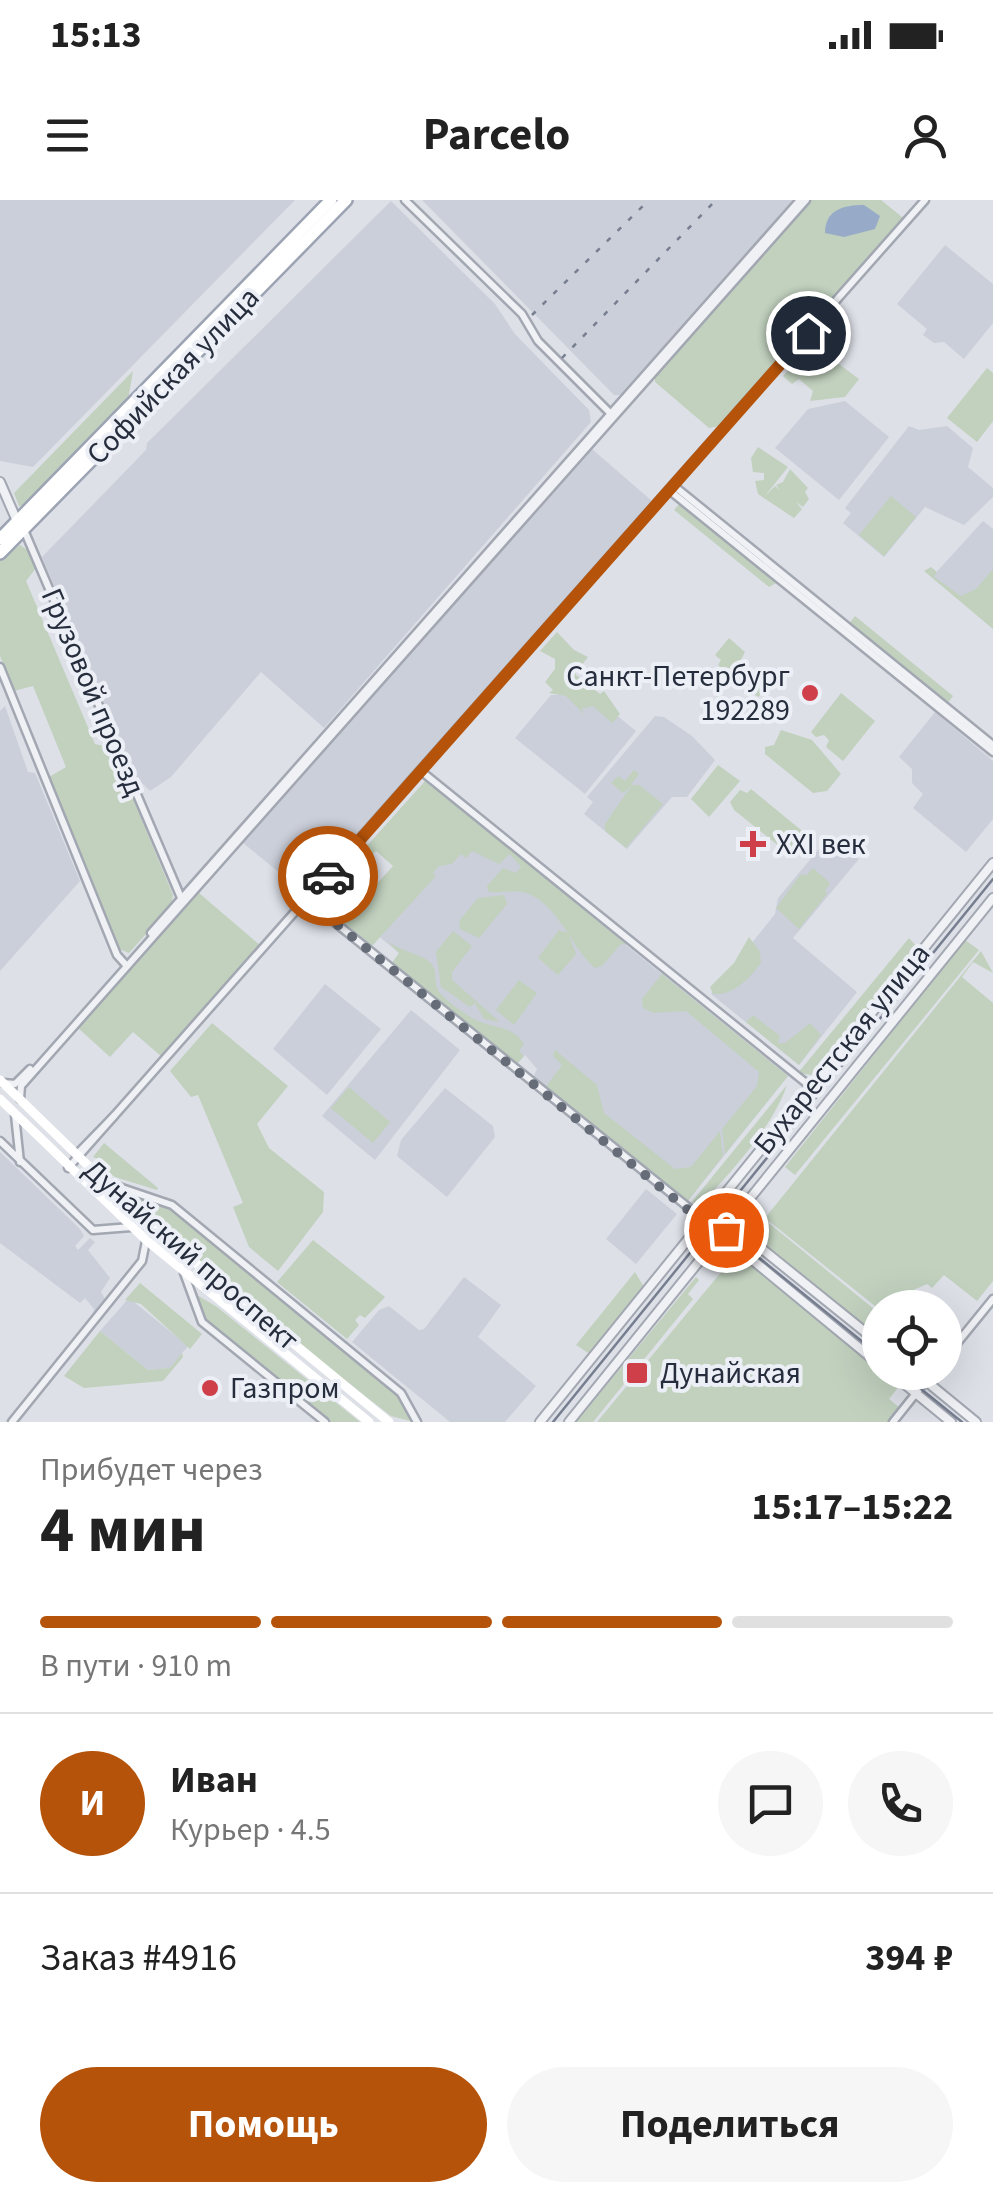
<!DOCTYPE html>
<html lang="ru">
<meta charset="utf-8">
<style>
body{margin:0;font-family:"Source Sans 3",sans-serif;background:#f6f6f6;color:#222;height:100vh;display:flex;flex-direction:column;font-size:38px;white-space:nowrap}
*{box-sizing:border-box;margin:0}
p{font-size:32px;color:#767676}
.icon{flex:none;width:55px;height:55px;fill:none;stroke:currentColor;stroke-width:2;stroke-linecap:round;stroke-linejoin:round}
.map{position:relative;height:1222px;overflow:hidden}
.panel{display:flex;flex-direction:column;background:#fff;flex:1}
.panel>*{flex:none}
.controls{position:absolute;left:862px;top:1090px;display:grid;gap:20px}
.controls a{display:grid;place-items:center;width:100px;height:100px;border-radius:50%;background:#fff;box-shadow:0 10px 40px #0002;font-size:50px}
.pin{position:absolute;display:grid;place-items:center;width:85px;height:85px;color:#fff;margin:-42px;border:5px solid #fff;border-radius:50%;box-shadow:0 2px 10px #0007}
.courier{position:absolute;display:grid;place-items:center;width:100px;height:100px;margin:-50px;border:8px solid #b45309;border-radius:50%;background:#fff;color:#222;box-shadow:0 2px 12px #0007}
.headline em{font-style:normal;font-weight:700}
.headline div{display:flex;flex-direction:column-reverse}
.headline{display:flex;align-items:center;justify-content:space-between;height:170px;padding:0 40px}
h1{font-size:65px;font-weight:700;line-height:75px}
.bar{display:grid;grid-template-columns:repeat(4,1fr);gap:15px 10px;align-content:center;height:120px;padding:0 40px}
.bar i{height:12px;border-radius:8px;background:#e0e0e0}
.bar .current{background:#b45309}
.bar p{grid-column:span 4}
.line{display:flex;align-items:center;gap:25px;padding:0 40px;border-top:2px solid #e0e0e0}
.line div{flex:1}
.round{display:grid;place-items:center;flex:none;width:105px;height:105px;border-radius:52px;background:#f6f6f6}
.primary-button{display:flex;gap:20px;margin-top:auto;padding:20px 40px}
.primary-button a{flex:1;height:115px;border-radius:60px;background:#b45309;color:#fff;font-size:40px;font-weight:700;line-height:115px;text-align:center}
.primary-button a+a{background:#f6f6f6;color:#222}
.status{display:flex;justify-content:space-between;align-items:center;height:70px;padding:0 50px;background:#fff;direction:ltr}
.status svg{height:28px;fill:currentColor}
header{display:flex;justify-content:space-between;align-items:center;height:130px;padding:0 40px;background:#fff;font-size:45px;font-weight:700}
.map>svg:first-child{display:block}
.built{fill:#cbcfd9}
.green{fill:#c1d1be}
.water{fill:#97abc8}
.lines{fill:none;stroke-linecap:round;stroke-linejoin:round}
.minor-casing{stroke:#a2a7b1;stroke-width:11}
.tertiary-casing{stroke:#a2a7b1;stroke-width:12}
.primary-casing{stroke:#9ca3b3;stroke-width:16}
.minor{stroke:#eff1f5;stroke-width:6}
.tertiary{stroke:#eff1f5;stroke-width:8}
.secondary{stroke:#fff;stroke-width:9}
.primary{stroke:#fff;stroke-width:11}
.tram{stroke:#767e90;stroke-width:2.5}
.rail{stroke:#767e90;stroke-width:2.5;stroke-dasharray:5 10;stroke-linecap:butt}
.done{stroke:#666c78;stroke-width:10;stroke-dasharray:0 18}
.route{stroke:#b45309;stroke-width:12}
.poi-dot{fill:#cf3f4a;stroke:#eceff5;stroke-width:4}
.labels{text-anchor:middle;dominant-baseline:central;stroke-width:8;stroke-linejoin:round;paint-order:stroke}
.street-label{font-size:30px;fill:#262d3d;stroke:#eceff5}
.poi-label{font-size:30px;fill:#262d3d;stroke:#eceff5;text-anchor:start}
</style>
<div class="status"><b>15:13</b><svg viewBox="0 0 49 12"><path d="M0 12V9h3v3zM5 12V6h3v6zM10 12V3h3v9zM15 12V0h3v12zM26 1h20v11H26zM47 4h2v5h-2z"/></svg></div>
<header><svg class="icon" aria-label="menu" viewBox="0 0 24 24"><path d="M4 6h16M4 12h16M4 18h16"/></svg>Parcelo<svg class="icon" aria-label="person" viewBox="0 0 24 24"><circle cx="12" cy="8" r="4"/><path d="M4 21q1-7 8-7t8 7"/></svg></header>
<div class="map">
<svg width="993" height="1222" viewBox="0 0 993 1222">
<rect width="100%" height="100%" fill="#dde0e7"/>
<g class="built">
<polygon points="0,0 295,0 33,267 0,261"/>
<polygon points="422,0 795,0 620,195 614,195"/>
<polygon points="391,1 495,104 515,134 589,210 591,222 324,528 261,472 171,577 150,591 135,576 42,357 146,250 147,243"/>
<polygon points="945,45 993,84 993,123 964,159 944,142 934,143 923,135 927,129 897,104"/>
<polygon points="845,201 889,237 839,300 775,248 808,209"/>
<polygon points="909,226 919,230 947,226 973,248 968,267 993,288 993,297 964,325 925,307 884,357 843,323 851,313 845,308"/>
<polygon points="592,249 652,301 306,694 243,643"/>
<polygon points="983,321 993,329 993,425 932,377"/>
<polygon points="590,494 636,531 585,594 515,538 551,495"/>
<polygon points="5,506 28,572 35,573 80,681 0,771 0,511"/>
<polygon points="935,512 993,561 993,619 966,652 913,608 923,594 912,583 912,569 899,557"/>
<polygon points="655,516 664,517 692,536 715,560 687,597 672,597 627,649 584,614 593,602 587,597"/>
<polygon points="476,624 788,876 687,1002 533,878 537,869 525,855 517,864 392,763 399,753 377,735"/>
<polygon points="834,640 859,659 793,738 857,792 799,865 711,794 775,714 778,698 818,650"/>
<polygon points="325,784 381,829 327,895 273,849"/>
<polygon points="411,810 460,850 375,960 322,916"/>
<polygon points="445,888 493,926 495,937 447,997 397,956 401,940"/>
<polygon points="0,952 80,1029 84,1036 75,1046 78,1050 90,1038 95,1042 88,1050 110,1078 101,1092 106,1101 93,1117 94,1109 85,1098 80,1103 0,1043"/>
<polygon points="646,989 677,1014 636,1064 606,1039"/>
<polygon points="464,1077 501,1105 478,1137 536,1186 505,1222 450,1222 352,1142 379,1110 389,1106 419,1130 424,1129"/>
<polygon points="129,1098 188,1146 170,1168 148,1170 100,1131"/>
</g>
<g class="green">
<polygon points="810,0 881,0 902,17 907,15 720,226 709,228 655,182 655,174"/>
<polygon points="812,144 859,179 845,197 810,201 813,191 799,179 792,184 783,176 805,152 811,155"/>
<polygon points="987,168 993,173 993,221 977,242 947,218"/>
<polygon points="133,171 128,200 25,306 19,306 14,293"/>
<polygon points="758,247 788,267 765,296 775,286 780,290 776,285 783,282 790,269 808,288 805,292 809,299 803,307 796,302 802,309 794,318 758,294 755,281 764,280 764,273 753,272 751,258"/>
<polygon points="891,296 916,317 884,356 859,335"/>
<polygon points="680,303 778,382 769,387 674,310"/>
<polygon points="20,345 29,351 36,368 26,381 95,544 112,548 173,695 171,706 129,753 119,749 49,577 66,567 33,486 14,491 0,456 0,360"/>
<polygon points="931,367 937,372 934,377 961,396 976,389 993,369 993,429 924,371"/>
<polygon points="855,416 953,496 947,504 849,424"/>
<polygon points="557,432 574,450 588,457 575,474 600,494 604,491 620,514 612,523 593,506 581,509 586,516 566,496 549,493 553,490 545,482 555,469 555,459 540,451"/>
<polygon points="729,438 745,452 737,467 752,479 761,470 774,474 763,481 769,486 758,497 718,465 721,460 715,455"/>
<polygon points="841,493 875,521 843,561 826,547 829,540 824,535 816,537 811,532"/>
<polygon points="781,530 812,540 841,574 827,591 813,593 765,554 765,547 774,545"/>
<polygon points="718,565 740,581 709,617 691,599"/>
<polygon points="634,570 639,574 631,585 639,585 663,604 626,648 605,631 605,624 631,586 623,593 611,583 618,576 625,581"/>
<path d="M426,580L627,745L621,744L602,766L595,768C571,749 557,699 522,692C512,690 499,693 489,692L487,686L503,668L516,673L521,667L510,654L499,664L472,651L466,658L461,654L452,664L439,666L433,673L436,676L372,746L342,722L393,666L376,651L372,655L364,649Z"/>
<polygon points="751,589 812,639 813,644 800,637 790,655 734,610 730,602 740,590 747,593"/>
<polygon points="813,668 830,683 825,691 827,694 799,729 776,708 801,674 806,676"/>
<polygon points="199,693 261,746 162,857 133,832 110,857 78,828"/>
<polygon points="504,695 507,704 479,738 460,729 459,721 478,698"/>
<polygon points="559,730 568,733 576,754 558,775 538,758"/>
<polygon points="453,731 472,746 452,772 452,780 500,822 484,819 475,803 470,807 441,787 436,752"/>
<path d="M749,737L760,752L761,763C749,779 733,796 713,794L710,787L734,763Z"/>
<polygon points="909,738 918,748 812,875 798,873"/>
<path d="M386,740C402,753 426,754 433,766C437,773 434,783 438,790C443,799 466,815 476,820C494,829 512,825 524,844L519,851L524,856L517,864L392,763L399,753Z"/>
<polygon points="965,740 979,750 795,975 785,967"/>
<polygon points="981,751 993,773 973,762 962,777 993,803 993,1081 977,1101 944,1075 932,1088 927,1084 909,1092 913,1107 880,1110 765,1018"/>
<polygon points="662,774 788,876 725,954 722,929 757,886 759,872 686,811 653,813 643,808 642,799"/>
<polygon points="519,780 537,793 514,825 496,810"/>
<polygon points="753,815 780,836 778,843 785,843 810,823 821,835 799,865 746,822"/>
<polygon points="212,823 288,886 257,924 269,948 324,992 323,1012 278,1071 249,1047 233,1007 243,1003 198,895 191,897 170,871"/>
<polygon points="555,850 597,885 604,913 675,969 691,967 720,931 723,956 687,1002 545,888 562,865 553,856"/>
<path d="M787,885C773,927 729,974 703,1002L691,1003Z"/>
<polygon points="349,887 390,922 373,943 331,908"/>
<polygon points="104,943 158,988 157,990 115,977 100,965 105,962 93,957"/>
<path d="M133,994L170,1008L403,1199L414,1222L391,1216C351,1184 140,1025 133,994Z"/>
<polygon points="764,1019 880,1114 880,1139 752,1036"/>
<polygon points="313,1040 385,1097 365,1118 360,1115 355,1120 359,1125 347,1139 277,1082"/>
<polygon points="737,1053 900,1185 889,1199 900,1208 888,1222 597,1222"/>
<polygon points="635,1072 644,1087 590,1154 576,1145"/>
<polygon points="696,1077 699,1080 688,1094 693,1099 593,1222 576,1222"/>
<polygon points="140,1083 202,1134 190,1149 141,1104 125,1100"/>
<polygon points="197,1095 217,1107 360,1222 331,1222 204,1118"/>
<polygon points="100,1131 148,1170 170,1168 182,1153 183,1157 163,1181 84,1188 64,1176"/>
</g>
<path class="water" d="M864,5L880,16L875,29L844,37L825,33C825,10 843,5 864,5Z"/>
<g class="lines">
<g class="minor-casing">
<g id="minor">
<polyline points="405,0 522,114 538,141 611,214"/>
<polyline points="673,285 993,545"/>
<polyline points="669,290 993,552"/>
<polyline points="24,330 182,700"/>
<polyline points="0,467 117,755 127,766"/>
<polyline points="421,571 811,887"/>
<polyline points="307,700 704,1020"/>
<polyline points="151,733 800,0"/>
<polyline points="4,883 15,884 30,869"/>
<polyline points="20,899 21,886 806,0"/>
<polyline points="15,915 20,962"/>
<polyline points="0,941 93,1030 131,1027"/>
<polyline points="76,955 114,916"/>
<polyline points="68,968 925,0"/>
<polyline points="107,983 172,1005 401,1193 417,1222"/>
<polyline points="184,1073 202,1122 325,1222"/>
<polyline points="945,1158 993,1099"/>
<polyline points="12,1222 142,1061 146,1041"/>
<polyline points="893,1222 933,1172"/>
</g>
</g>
<g class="tertiary-casing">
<g id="tertiary">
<polyline points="0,282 17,321"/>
<polyline points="704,1020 880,1165"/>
<polyline points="707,1021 731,1024 880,1144"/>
<polyline points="890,1172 951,1222"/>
<polyline points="915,1172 976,1222"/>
<polyline points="540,1222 993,663"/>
<polyline points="569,1222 993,698"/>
</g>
</g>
<g class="primary-casing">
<g id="primary">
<polyline points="0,339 331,0"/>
<polyline points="0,353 346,0"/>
</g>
</g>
<use href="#minor" class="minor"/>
<use href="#tertiary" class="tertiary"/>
<g class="secondary">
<polyline points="0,880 146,1022 389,1222"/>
<polyline points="0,899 146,1040 369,1222"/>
</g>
<use href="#primary" class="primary"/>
<g class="tram">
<polyline points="729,1005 725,1018 731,1035 880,1156"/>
<polyline points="900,1172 962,1222"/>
<polyline points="553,1222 993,679"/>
</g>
<g class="rail">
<polyline points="532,115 649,0"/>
<polyline points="562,158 716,0"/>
</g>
</g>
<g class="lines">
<polyline class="done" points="328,676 307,700 692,1013 704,1020 731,1024 726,1030"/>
<polyline class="route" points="328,676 808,133"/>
</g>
<g class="poi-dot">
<circle cx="810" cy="493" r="10"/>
<path d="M748 629h10v10h10v10h-10v10h-10v-10h-10v-10h10z"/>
<rect x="625" y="1161" width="24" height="24" rx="5"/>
<circle cx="210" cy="1188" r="10"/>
</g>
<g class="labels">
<g class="street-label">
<text transform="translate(173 176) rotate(-46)">Софийская улица</text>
<text transform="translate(93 492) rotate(67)">Грузовой проезд</text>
<text transform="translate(842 849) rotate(-51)">Бухарестская улица</text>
<text transform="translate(191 1055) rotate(41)">Дунайский проспект</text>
</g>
<g class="poi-label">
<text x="790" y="476" text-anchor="end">Санкт-Петербург<tspan x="790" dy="34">192289</tspan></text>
<text x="776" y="644">XXI век</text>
<text x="660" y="1173">Дунайская</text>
<text x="230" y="1188">Газпром</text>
</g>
</g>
</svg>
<div class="controls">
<a><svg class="icon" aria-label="locate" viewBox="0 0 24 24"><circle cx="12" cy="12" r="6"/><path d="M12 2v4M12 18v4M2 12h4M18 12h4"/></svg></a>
</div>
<div class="pin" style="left:726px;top:1030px;background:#ea580c"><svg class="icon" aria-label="bag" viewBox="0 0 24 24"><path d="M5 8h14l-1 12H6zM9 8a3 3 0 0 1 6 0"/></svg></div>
<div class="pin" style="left:808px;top:133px;background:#1f2937"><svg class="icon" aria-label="home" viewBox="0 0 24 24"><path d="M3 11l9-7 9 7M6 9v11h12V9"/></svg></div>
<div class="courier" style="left:328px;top:676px"><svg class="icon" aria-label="car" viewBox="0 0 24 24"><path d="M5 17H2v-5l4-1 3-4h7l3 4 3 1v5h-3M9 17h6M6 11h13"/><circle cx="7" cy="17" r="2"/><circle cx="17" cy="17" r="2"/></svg></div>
</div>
<section class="panel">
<div class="headline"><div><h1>4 мин</h1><p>Прибудет через</p></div><em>15:17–15:22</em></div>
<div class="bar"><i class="current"></i><i class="current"></i><i class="current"></i><i></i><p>В пути · 910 m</p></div>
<div class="line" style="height:180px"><b class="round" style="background:#b45309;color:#fff">И</b><div><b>Иван</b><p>Курьер · 4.5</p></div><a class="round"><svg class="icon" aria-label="chat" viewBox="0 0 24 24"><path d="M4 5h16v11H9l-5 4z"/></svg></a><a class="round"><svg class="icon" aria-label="phone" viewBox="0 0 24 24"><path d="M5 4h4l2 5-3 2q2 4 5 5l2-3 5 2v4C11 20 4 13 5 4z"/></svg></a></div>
<div class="line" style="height:130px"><div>Заказ #4916</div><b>394 ₽</b></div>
<div class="primary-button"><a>Помощь</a><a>Поделиться</a></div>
</section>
